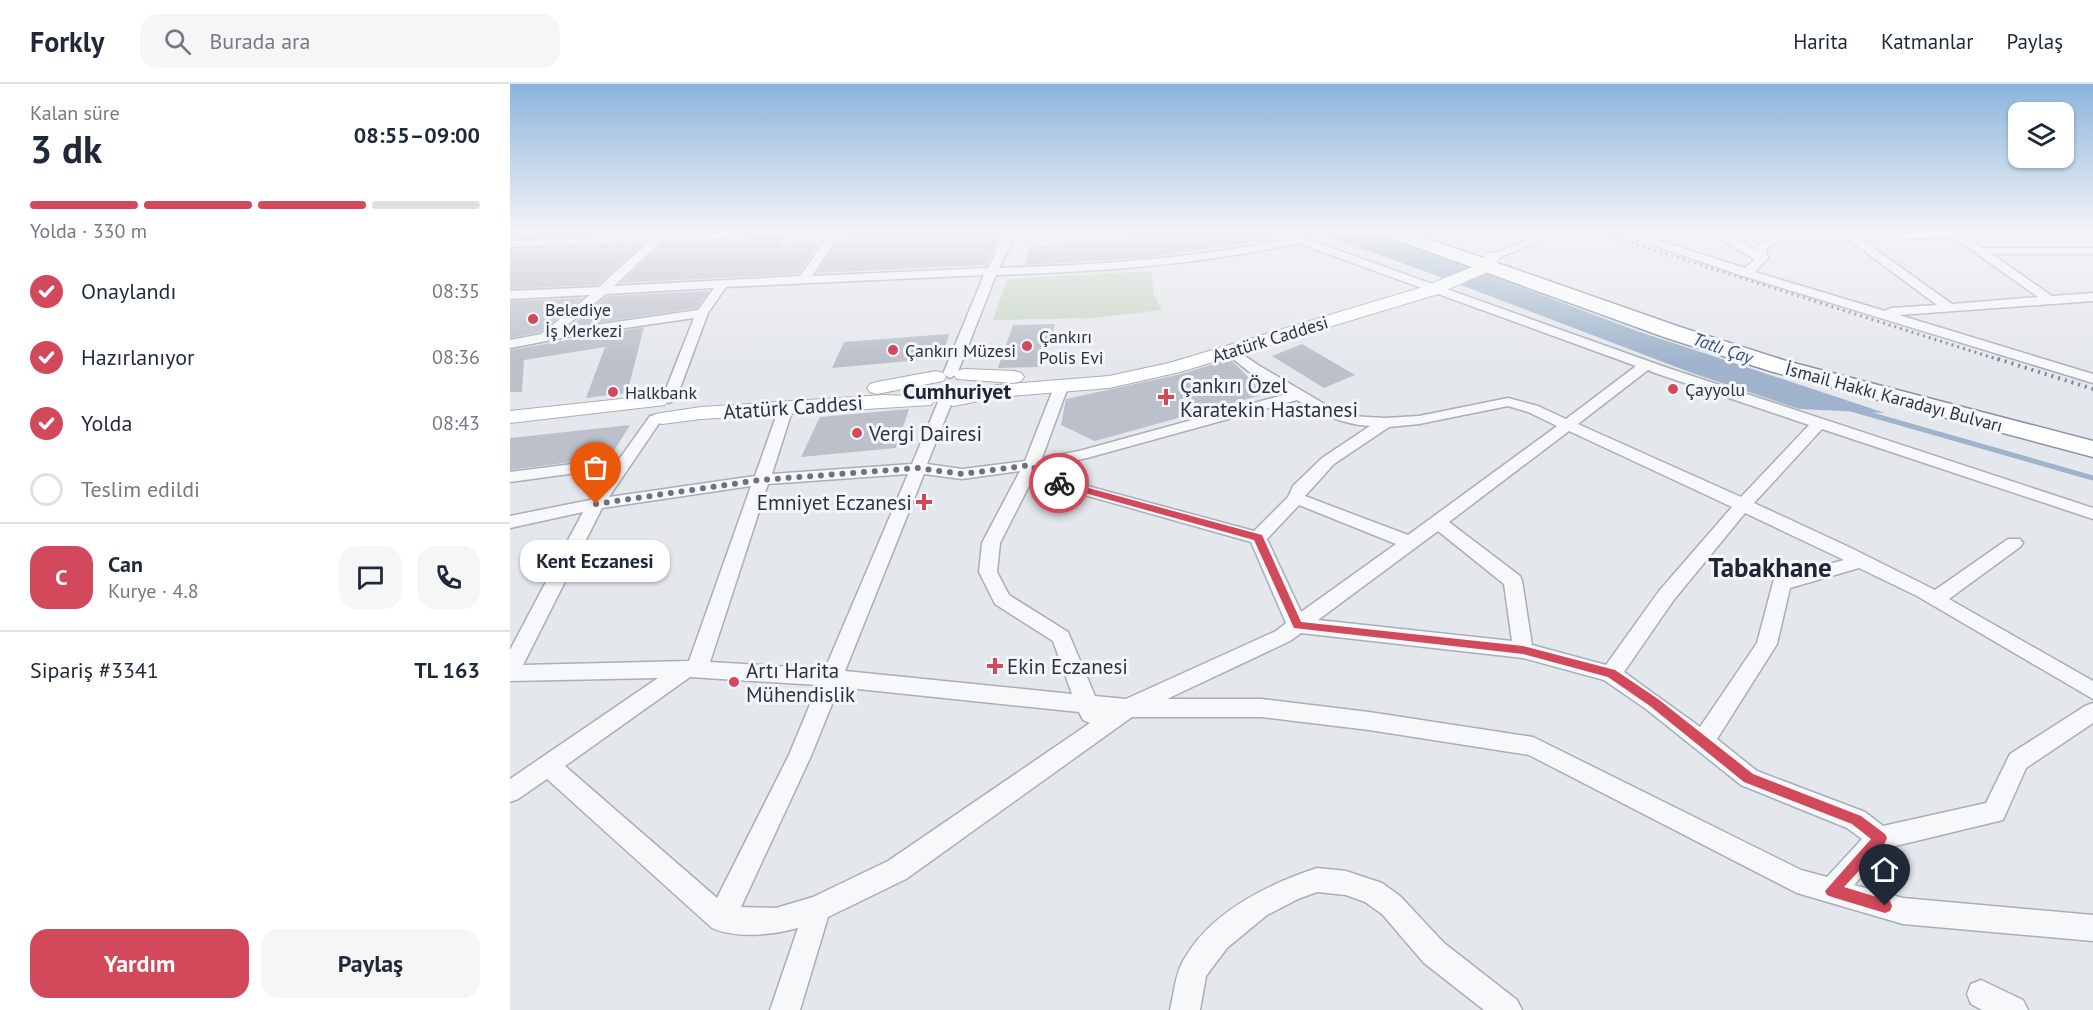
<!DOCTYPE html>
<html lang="tr">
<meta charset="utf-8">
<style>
body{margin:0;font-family:"PT Sans",sans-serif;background:#f6f6f7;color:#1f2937;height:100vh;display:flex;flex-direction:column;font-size:22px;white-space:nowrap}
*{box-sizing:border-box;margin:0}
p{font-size:20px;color:#747a83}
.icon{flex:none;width:33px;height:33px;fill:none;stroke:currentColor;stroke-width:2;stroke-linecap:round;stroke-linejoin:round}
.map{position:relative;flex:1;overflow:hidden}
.side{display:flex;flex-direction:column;background:#fff;width:510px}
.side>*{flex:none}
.tools{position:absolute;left:1498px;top:18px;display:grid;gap:12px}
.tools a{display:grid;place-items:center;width:66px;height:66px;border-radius:12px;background:#fff;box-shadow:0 2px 4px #0004;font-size:30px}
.pin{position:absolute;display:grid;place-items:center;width:51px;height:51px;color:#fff;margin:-62px -26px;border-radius:50% 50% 50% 0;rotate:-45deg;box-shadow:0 0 6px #0007}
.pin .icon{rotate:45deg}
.courier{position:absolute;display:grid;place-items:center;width:60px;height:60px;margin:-30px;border:4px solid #d1495b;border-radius:50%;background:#fff;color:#222;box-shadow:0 2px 8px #0007}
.bubble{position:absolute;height:42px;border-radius:18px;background:#fff;box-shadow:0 2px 4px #0004;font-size:20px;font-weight:700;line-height:42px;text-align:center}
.headline em{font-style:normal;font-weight:700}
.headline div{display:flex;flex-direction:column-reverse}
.headline{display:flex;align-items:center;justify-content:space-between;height:102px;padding:0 30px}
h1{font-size:39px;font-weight:700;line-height:45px}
.bar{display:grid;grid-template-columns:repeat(4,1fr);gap:9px 6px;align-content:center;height:72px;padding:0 30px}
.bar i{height:8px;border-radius:4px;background:#e0e1e3}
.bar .on{background:#d1495b}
.bar p{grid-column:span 4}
.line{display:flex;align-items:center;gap:15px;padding:0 30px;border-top:2px solid #e0e1e3}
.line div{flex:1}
.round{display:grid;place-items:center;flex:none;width:63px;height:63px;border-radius:18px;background:#f6f6f7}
ol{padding:0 30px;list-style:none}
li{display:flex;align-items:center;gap:18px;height:66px}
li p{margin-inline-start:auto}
li .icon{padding:6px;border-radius:50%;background:#d1495b;color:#fff;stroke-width:4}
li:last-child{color:#747a83}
li i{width:33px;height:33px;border:3px solid #e0e1e3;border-radius:50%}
.action{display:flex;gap:12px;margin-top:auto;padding:12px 30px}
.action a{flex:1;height:69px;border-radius:18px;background:#d1495b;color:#fff;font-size:24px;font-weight:700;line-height:69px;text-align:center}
.action a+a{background:#f6f6f7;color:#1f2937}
header{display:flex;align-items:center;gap:36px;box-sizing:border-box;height:84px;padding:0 30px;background:#fff;border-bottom:2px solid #e0e1e3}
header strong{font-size:28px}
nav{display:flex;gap:33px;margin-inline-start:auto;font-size:21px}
.search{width:420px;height:54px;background:#f6f6f7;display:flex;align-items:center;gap:15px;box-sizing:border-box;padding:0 21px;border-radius:18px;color:#747a83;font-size:22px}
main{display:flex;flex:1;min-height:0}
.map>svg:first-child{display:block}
.green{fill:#c9d6c5}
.water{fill:#9fb4cc}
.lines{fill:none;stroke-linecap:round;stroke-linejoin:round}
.stream{stroke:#9fb4cc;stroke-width:5}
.building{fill:#bbc0ca}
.minor-casing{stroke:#a9aeb7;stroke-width:3}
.secondary-casing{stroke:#a9aeb7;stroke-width:2}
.trunk-casing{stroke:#8b94a3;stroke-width:3}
.minor{fill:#f7f8fa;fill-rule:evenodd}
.secondary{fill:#fff;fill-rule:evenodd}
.trunk{fill:#fff;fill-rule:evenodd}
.rail-far1{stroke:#7d8696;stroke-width:3;stroke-dasharray:2 4;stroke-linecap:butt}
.rail{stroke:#7d8696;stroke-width:4;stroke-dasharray:2 5;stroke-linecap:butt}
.route{fill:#d1495b}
.done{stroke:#6c737f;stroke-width:6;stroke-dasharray:0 10.8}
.poi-dot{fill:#d1495b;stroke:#f4f6f9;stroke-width:2}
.labels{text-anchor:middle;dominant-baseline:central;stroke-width:6;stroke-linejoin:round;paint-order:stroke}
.far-poi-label{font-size:18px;fill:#2b3445;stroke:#f4f6f9;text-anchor:start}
.far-street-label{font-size:18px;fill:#2b3445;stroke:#f4f6f9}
.far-water-label{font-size:18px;font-style:italic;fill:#34527a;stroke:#f4f6f9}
.poi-label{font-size:21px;fill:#2b3445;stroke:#f4f6f9;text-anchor:start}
.street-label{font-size:21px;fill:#2b3445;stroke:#f4f6f9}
.far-district-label{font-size:22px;font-weight:bold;fill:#1d2536;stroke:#f4f6f9}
.district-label{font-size:27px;font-weight:bold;fill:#1d2536;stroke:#f4f6f9}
</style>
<header>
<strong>Forkly</strong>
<div class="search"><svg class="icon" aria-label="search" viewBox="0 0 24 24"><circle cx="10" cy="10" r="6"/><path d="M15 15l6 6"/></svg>Burada ara</div>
<nav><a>Harita</a><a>Katmanlar</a><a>Paylaş</a></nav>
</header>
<main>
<section class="side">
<div class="headline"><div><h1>3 dk</h1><p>Kalan süre</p></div><em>08:55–09:00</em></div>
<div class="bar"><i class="on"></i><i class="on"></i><i class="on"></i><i></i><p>Yolda · 330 m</p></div>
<ol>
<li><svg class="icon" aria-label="check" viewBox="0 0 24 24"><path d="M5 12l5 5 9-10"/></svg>Onaylandı<p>08:35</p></li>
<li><svg class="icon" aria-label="check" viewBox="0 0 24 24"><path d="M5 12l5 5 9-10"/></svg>Hazırlanıyor<p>08:36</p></li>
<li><svg class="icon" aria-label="check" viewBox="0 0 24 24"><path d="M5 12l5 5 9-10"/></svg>Yolda<p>08:43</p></li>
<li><i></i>Teslim edildi</li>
</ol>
<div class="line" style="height:108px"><b class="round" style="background:#d1495b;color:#fff">C</b><div><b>Can</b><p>Kurye · 4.8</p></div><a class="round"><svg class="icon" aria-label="chat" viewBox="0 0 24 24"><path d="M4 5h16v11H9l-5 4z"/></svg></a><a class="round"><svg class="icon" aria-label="phone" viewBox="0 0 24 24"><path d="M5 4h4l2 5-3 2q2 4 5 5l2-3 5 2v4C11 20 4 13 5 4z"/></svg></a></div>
<div class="line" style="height:78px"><div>Sipariş #3341</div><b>TL 163</b></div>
<div class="action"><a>Yardım</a><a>Paylaş</a></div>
</section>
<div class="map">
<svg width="1583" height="926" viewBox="0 0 1583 926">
<rect width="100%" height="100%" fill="#e4e7ec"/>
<polygon class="green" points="641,187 644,211 652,226 582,234 483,236 497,195"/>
<polygon class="water" points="805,148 865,148 1127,247 1375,329 1289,325 1182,289 914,187"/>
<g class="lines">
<polyline class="stream" points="1341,325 1583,394"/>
</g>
<g class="building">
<polygon points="0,148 146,148 0,155"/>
<polygon points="342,148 491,148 477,181 307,189 327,158 335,158"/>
<polygon points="615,148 760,148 763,155 634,174 515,181 520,163 616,156"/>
<polygon points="275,154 269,161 310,159 289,190 110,199 153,159"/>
<polygon points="133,160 88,201 0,205 0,165"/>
<polygon points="199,207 187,224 59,243 97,212"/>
<polygon points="73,214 30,248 0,254 0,217"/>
<polygon points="545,240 533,283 488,284 503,241"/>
<polygon points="134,243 117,309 76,314 95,263 14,276 12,308 0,308 0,266"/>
<polygon points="439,250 432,274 322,284 334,258"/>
<polygon points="792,260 845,291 814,304 762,272"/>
<polygon points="720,275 755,310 585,357 551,341 556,315 671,290"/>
<polygon points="399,325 386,364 291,373 310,333"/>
<polygon points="120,341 100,373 0,386 0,354"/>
</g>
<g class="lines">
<g class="minor-casing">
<g id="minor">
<path d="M151,148L157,150L285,148L280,151L152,157L104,202L290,192L321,148H331L302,192L478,184L496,148H506L489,184C586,181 682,175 777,155L762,148H777L1155,283L1583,424V435L1312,345L1244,419L1339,463L1425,506L1498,455H1510L1513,459L1510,463L1439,515L1583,597V615L1407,512L1349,484L1280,504L1267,560L1207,655L1247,687L1355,728L1373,742L1476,719L1500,670L1575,622L1583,619V639L1516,684L1493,736L1377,764L1344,801L1393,814L1583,831V857L1393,840L1287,809L1019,671L859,646L751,633H622L396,795L318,833L290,926H260L288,844C262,851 227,855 202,844L37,695L8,715L0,718V695L148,594L0,597V566L73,428L0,444V432L80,416L103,384L0,398V388L110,374L140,332L145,331L152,335L99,413L245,392L269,324L276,320L283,324L262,390L402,380L428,318L435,314L442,318L417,380L452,385L515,377L544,303L551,299L556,300L558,303L532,374L569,367L777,310L738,287L717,270L715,267L717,264L722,263L748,281L823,325L841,332L875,334L909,332L998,314L1028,322L1056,335L1126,282L788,159C688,181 588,188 486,191L447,290L440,294L433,290L474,191L216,203L198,229L166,315L159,319L152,315L184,234L73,250L0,264V256L31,250L80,211L0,215V207L89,203L139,157L0,163V157L146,151ZM204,204L188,226L51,246L96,210ZM1138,286L1145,289L1299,341L1231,413L1068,340ZM787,316C811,330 831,340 860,342L812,374L783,402L778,413L744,447L544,393L533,383L577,374ZM998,322L1018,328L1047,342L898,451L795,412L824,380L879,343L909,340ZM1059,347L1222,423L1149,507L1096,581L1022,561L1012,497L1010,492L939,438ZM510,387L472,459L469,488L485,520L543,557L562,610L335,587L414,390L452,395ZM398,390L315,585L200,578L258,400ZM524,392L532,399L741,458L776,539L766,547L616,615L585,612L558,548L499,511L487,488L490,459ZM241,402L179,577L13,581L92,424ZM789,421L886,460L791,528L757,455ZM1235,429L1334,476L1264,495L1247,559L1190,643L1114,588L1163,517ZM928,447L994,500L1002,557L808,536ZM791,549L1013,574L1094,596L1136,625L1231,701L1337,744L1352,755L1317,793L1291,786L1023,653L859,628L751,615H657L780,557ZM180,593L308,601L279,671L207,814L55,682ZM329,603L569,628L573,636L580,639L378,777L303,813L266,824L231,823L301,672Z"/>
<polygon points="1035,148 1050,148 986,175 982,176 976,173"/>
<path d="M1105,148H1121L1235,184L1245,175L1197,148H1210L1246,166L1247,162L1266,150L1450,148L1472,164H1583V170H1482L1542,212L1583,209V217L1389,231L1583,290V299L1230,191ZM1445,154L1528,213L1442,220L1351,155ZM1338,155L1427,221L1381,224L1375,227L1245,188L1258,174L1256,165L1269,156Z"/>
<path d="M807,784L836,787L872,799L890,812L934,859L1007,916L1012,926H974L914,879L872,830L855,818L836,811L807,808L788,815L757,831L717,864L696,892L690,926H660C664,910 665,891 673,877C700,828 756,801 807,784Z"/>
<polygon points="1471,896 1513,916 1518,926 1472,926 1461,920 1457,910 1461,900"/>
</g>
</g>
<g class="secondary-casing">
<g id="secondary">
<polygon points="982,168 990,173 982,186 925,211 670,288 599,304 488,313 444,322 437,320 434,316 437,312 488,301 599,292 659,279 913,203 970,180 976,170"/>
<polygon points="454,285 504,287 511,289 514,293 511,297 504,299 447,295 444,291 447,287"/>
<polygon points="426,287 433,289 436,293 433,297 367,310 360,308 357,304 360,300 367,298"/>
<polygon points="148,311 155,313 158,317 155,321 0,339 0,327"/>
<polygon points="375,311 421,313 424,317 421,321 191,335 152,340 145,338 141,334 145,330 191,323"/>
</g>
</g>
<g class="trunk-casing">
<polygon id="trunk" points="873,148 899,148 1170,243 1276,277 1583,357 1583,373 1260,287 1154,253 876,152"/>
</g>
<use href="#minor" class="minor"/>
<use href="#secondary" class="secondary"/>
<use href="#trunk" class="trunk"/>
<polyline class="rail-far1" points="1087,148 1493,277"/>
<polyline class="rail" points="1488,275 1583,305"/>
</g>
<linearGradient id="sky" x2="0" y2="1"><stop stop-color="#8bb4dd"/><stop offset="0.53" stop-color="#f3f4f6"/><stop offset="1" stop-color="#f3f4f6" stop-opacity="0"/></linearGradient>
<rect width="1583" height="278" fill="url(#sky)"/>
<polygon class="route" points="549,396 752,451 791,538 1013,562 1105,586 1148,615 1243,690 1351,732 1375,750 1377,754 1375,759 1334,803 1380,817 1382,822 1380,827 1375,829 1322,813 1317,811 1315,807 1361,755 1342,740 1234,698 1140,622 1098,593 1013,570 784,544 744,456 546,401 545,399"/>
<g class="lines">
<polyline class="done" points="86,420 250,396 408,384 452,390 521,381 538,396 549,399"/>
</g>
<g class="poi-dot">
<circle cx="23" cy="235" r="6"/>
<circle cx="517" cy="262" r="6"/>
<circle cx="383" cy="266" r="6"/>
<circle cx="1163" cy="305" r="6"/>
<circle cx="103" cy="308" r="6"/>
<path d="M653 304h6v6h6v6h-6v6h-6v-6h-6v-6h6z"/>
<circle cx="347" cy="349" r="6"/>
<path d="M411 409h6v6h6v6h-6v6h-6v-6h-6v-6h6z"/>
<path d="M482 573h6v6h6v6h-6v6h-6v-6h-6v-6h6z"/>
<circle cx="224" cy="598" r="6"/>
</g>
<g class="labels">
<g class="far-poi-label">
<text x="35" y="225">Belediye<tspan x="35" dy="21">İş Merkezi</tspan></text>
<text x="529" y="252">Çankırı<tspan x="529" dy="21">Polis Evi</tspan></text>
<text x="395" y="266">Çankırı Müzesi</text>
<text x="1175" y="305">Çayyolu</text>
<text x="115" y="308">Halkbank</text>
</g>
<g class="far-street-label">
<text transform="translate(760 255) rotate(-17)">Atatürk Caddesi</text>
<text transform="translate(1384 313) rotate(15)">İsmail Hakkı Karadayı Bulvarı</text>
</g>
<g class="far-water-label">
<text transform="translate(1213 264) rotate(19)">Tatlı Çay</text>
</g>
<g class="poi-label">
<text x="670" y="301">Çankırı Özel<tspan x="670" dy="24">Karatekin Hastanesi</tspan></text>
<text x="359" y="349">Vergi Dairesi</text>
<text x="402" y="418" text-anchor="end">Emniyet Eczanesi</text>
<text x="497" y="582">Ekin Eczanesi</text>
<text x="236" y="586">Artı Harita<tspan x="236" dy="24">Mühendislik</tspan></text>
</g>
<g class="street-label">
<text transform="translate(283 323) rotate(-4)">Atatürk Caddesi</text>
</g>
<g class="far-district-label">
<text x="447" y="307">Cumhuriyet</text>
</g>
<g class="district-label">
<text x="1260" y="483">Tabakhane</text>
</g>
</g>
</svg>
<div class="tools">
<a><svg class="icon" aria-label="layers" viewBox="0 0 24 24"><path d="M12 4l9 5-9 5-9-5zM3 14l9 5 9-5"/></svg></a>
</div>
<div class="pin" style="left:86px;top:420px;background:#ea580c"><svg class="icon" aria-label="bag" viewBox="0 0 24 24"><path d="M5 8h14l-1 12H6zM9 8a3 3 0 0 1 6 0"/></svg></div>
<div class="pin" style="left:1375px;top:822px;background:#1f2937"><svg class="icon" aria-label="home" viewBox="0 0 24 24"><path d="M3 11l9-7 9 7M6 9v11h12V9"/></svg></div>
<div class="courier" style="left:549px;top:399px"><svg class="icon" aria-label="bike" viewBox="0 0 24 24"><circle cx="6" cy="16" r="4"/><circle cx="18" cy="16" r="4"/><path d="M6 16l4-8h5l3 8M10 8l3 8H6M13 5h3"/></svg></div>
<div class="bubble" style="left:10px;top:456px;width:150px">Kent Eczanesi</div>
</div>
</main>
